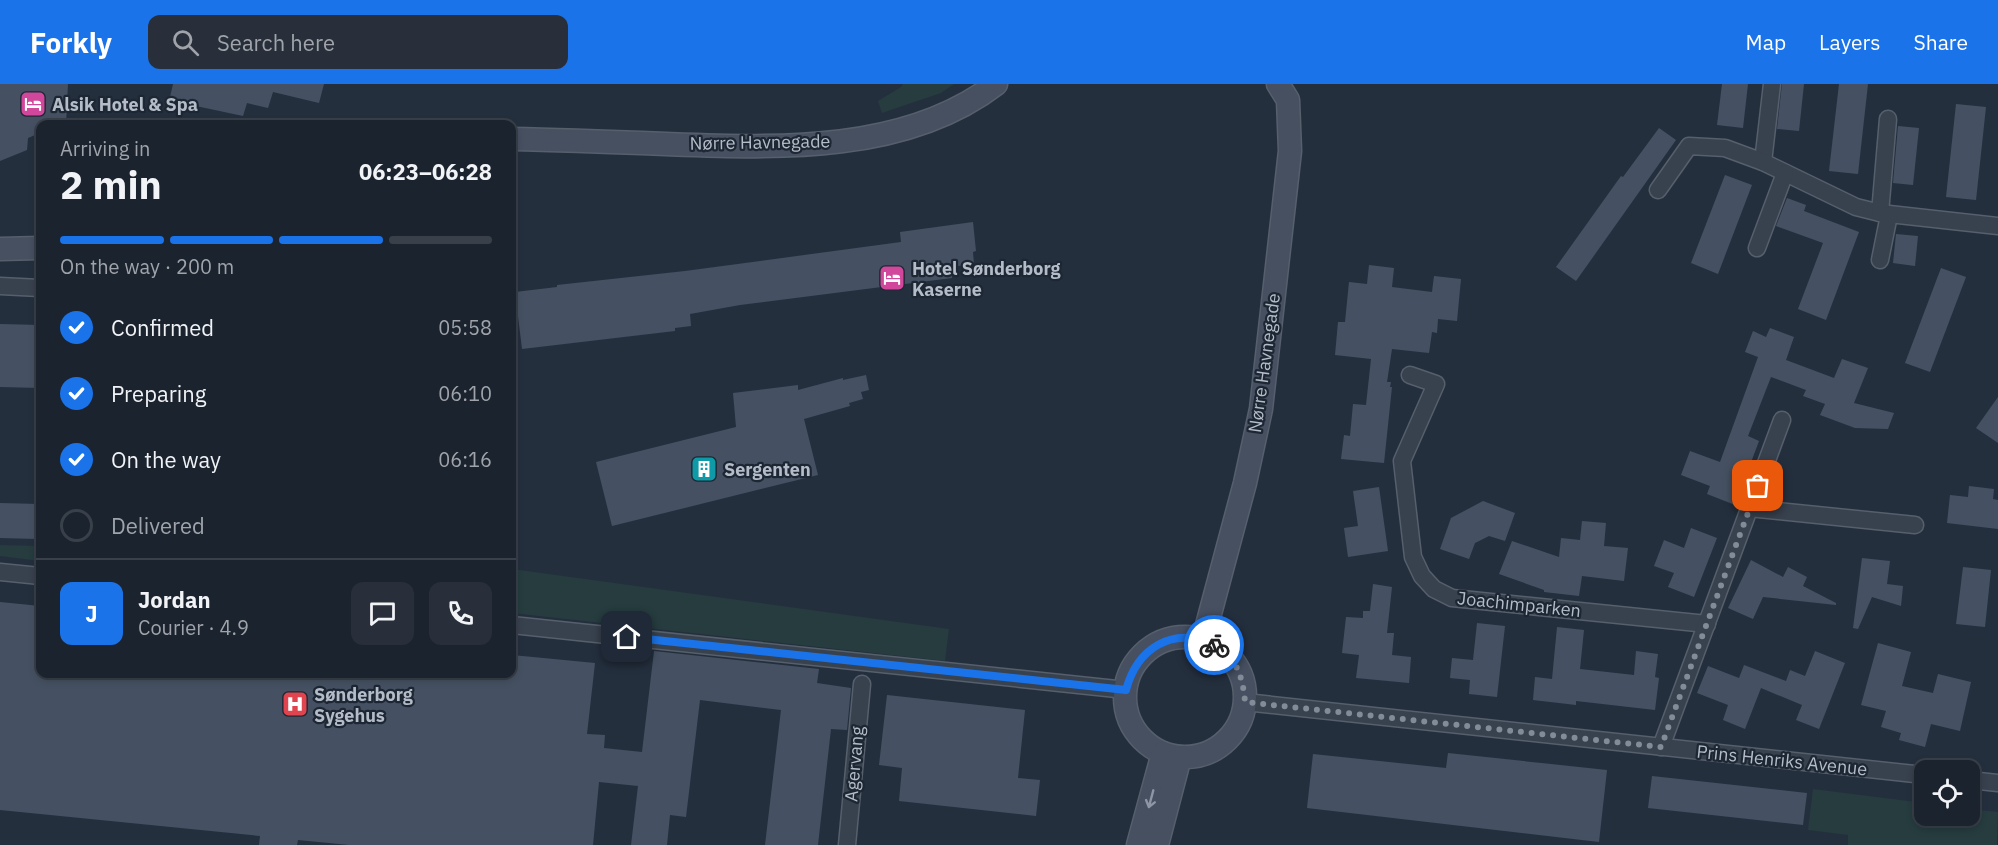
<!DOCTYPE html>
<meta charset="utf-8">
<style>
body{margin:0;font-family:"IBM Plex Sans",sans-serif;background:#282f3a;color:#f1f3f6;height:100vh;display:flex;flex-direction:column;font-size:22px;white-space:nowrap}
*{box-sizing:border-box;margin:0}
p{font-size:20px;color:#a0a4aa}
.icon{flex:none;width:33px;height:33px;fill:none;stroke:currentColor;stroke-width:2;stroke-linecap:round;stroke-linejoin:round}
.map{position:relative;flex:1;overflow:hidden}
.drawer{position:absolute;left:36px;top:36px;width:480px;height:558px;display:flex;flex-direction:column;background:#1b232e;border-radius:12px;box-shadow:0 3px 9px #0003,0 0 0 2px #39404a}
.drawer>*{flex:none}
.controls{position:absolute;left:1914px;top:676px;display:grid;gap:12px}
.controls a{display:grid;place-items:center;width:66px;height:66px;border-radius:12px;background:#1b232e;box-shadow:0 3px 9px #0003,0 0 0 2px #39404a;font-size:30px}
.pin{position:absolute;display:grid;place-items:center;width:51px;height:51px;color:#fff;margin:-26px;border-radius:12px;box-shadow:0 3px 9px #0006}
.courier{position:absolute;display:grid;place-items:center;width:60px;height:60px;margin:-30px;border:4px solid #1a73e8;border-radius:50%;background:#fff;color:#222;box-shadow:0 2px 8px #0007}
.headline em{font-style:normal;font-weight:800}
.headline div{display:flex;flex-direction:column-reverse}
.headline{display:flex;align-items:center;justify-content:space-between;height:102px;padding:0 24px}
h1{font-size:39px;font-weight:800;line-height:45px}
.bar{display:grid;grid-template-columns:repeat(4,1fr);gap:9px 6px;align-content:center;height:72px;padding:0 24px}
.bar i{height:8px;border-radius:4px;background:#39404a}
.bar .selected{background:#1a73e8}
.bar p{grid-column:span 4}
.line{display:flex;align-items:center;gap:15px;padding:0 24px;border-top:2px solid #39404a}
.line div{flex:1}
.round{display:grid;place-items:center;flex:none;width:63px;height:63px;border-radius:12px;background:#282f3a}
ol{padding:0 24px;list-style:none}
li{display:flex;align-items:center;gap:18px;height:66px}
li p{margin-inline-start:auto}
li .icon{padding:6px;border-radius:50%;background:#1a73e8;color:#fff;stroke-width:4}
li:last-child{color:#a0a4aa}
li i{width:33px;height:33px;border:3px solid #39404a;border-radius:50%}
header{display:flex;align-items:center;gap:36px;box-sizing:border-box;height:84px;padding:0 30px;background:#1a73e8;color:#fff}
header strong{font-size:28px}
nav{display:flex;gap:33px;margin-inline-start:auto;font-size:21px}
.search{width:420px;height:54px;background:#282f3a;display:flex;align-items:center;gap:15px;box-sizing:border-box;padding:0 21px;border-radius:12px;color:#a0a4aa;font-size:22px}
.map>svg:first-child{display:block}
.green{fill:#263c3f}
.building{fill:#455162}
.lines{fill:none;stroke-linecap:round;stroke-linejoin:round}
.street-casing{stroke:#565f6c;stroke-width:19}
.secondary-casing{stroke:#565f6c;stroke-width:25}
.street{stroke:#38414e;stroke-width:16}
.secondary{stroke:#465061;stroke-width:22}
.oneway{stroke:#8e96a5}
.done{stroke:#828b98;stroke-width:6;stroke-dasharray:0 10.8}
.route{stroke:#1a73e8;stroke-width:8}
.labels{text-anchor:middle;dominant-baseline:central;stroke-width:4.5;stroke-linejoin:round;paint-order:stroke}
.poi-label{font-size:18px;font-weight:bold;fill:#b4bcc9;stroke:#1d2633;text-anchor:start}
.street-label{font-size:18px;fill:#b4bcc9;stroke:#1d2633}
</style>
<header>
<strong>Forkly</strong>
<div class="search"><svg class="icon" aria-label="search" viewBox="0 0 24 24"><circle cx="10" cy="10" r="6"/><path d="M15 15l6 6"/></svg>Search here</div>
<nav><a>Map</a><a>Layers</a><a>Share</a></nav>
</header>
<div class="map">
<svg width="1998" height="761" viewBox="0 0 1998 761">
<rect width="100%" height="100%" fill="#242f3e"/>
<g class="green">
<polygon points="903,0 954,0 941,9 882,29 878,17 901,3"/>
<polygon points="0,461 40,462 40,477 0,472"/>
<polygon points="512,485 949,545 945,577 512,529"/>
<polygon points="1813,705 1924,719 1924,732 1970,732 1970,725 1998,728 1997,761 1848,761 1848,751 1808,746"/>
</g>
<g class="building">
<polygon points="0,0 68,0 66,40 40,40 40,49 28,54 27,66 0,77"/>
<polygon points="173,0 324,0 319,19 273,8 268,24 247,19 243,32 196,22 194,28 168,22"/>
<polygon points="1722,0 1748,0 1743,44 1717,41"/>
<polygon points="1782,0 1804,0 1799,47 1777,45"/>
<polygon points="1839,0 1868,0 1858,90 1829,87"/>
<polygon points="1956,20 1986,23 1976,116 1946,113"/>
<polygon points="1898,42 1919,44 1913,101 1893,99"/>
<polygon points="1659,44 1676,56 1576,197 1556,183 1621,92 1623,93"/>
<polygon points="1725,91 1752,101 1718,190 1691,179"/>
<polygon points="1787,114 1806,121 1804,127 1859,148 1826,236 1798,225 1823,159 1776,142"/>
<polygon points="973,138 976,167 973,168 974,180 951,183 952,194 740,221 690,230 691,242 675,244 675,247 522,265 515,208 557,203 557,201 685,187 901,158 900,148"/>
<polygon points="1896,150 1918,152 1915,182 1893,179"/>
<polygon points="1369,181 1394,184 1392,203 1432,208 1434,192 1461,195 1457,237 1438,235 1437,249 1432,248 1429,269 1392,265 1387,298 1391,298 1390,303 1392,303 1384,379 1341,375 1344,351 1350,352 1353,320 1366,321 1371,275 1335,271 1338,238 1345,238 1349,198 1367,200"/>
<polygon points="1941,184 1966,193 1930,288 1905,279"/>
<polygon points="0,240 40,241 40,304 0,303"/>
<polygon points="1770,244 1794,253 1786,276 1834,294 1842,275 1868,284 1854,319 1894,329 1888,345 1855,344 1820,331 1825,320 1803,312 1806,306 1771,293 1748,352 1759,357 1735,421 1707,410 1710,402 1681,391 1690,367 1720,378 1758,273 1745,268 1753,247 1766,253"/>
<polygon points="866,291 869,306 861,308 863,315 849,319 850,322 804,335 818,391 612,442 596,378 736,343 733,309 798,301 798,306 843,294 843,296"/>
<polygon points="1998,313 1998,359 1976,344"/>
<polygon points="1969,402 1994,405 1993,415 1998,416 1998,445 1947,439 1950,411 1968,413"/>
<polygon points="1379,403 1388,467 1348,473 1344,444 1358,442 1353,407"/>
<polygon points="1483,417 1515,429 1505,457 1489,452 1475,459 1469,475 1440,465 1451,434"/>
<polygon points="0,419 39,420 38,455 0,454"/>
<polygon points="1582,437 1606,439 1604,462 1628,464 1624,497 1582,492 1579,512 1544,508 1544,506 1499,490 1512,457 1559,473 1561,454 1580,456"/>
<polygon points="1691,444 1717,454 1694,513 1668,503 1674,489 1654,482 1664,456 1684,464"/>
<polygon points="1862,474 1890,477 1887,500 1903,502 1901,522 1872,513 1858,545 1853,544"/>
<polygon points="1751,476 1783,493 1788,483 1807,493 1803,502 1836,519 1836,521 1763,513 1753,535 1728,524"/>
<polygon points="1963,483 1991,486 1985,543 1956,540"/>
<polygon points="1373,500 1392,503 1387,549 1394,549 1392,571 1411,573 1409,599 1356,594 1359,571 1342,569 1346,533 1363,534 1363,527 1370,527"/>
<polygon points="0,518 40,522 40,590 512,590 512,571 595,579 587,650 605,651 604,664 642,668 654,567 819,585 817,599 851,604 847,646 831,645 818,761 765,761 781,626 700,616 686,733 670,731 667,761 631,761 638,702 599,698 593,761 349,761 298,756 297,761 259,761 260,752 0,726"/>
<polygon points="1477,539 1505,542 1497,613 1469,610 1470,596 1450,594 1452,574 1473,576"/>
<polygon points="1557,543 1584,546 1580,585 1634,591 1636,567 1658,570 1655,593 1659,594 1655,626 1576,617 1576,621 1533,616 1535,593 1552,595"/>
<polygon points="1878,559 1911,568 1902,602 1933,609 1938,590 1971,598 1960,647 1931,640 1925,663 1899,656 1901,649 1881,643 1886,627 1861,621"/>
<polygon points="1815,567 1845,579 1819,645 1796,636 1802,621 1761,604 1745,645 1723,636 1728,621 1697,609 1708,582 1739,594 1744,581 1786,597 1790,586 1805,592"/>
<polygon points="887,611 1025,626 1018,694 1040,696 1036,732 899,717 902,684 879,681"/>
<polygon points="1448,669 1607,686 1599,758 1307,724 1313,670 1446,684"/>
<polygon points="1652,692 1807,709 1803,741 1648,724"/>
</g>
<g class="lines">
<g class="street-casing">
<g id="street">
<polyline points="1763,78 1772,0"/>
<polyline points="1658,106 1689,62 1725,64 1763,78 1856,123 1880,129 1998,142"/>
<polyline points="1880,129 1888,35"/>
<polyline points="1757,164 1785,89"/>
<polyline points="1880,176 1889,131"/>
<polyline points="0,202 40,204"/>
<polyline points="1410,291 1436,300 1402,377 1413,473 1422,492 1434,505 1452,514 1707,540"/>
<polyline points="1749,424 1915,441"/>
<polyline points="0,488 40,492"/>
<polyline points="512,541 1126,606"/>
<polyline points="1245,618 1924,691"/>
<polyline points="1661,663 1782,336"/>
<polyline points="1970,696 1998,699"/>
<polyline points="847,761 862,600"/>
</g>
</g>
<g class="secondary-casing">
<g id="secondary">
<path d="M512,55C563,56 615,58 666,60C775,64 905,70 996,0"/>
<polyline points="0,165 40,164"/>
<circle cx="1185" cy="613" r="60"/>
<polyline points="1203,556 1245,399 1261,325 1290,67 1288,16 1278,0"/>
<polyline points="1138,761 1163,669"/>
<polyline points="1157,761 1180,673"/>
</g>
</g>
<use href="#street" class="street"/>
<use href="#secondary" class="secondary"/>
</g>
<defs><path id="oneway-shaft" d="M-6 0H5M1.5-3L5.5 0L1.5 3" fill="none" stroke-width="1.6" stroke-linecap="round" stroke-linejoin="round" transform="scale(1.5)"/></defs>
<use class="oneway" href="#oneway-shaft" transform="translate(1151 715) rotate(105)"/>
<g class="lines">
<path class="done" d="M1214,561C1237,573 1243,594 1245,618L1661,663L1758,402"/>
<path class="route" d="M627,553L1126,606C1137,565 1172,541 1214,561"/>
</g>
<defs>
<g id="hotel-square" transform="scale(1.35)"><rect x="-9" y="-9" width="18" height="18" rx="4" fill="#d1479c" stroke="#1d2633"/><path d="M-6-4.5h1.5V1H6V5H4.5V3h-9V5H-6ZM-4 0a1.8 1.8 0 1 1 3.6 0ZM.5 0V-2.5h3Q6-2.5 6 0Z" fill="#fff"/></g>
<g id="building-square" transform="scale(1.35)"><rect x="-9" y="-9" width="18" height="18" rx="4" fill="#0f9aa8" stroke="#1d2633"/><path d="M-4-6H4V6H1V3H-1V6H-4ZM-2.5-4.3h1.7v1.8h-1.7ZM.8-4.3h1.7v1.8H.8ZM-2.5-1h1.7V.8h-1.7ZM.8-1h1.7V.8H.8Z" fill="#fff"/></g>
<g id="hospital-square" transform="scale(1.35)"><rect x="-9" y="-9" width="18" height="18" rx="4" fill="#e0444e" stroke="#1d2633"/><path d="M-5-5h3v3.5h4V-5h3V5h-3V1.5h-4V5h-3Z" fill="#fff"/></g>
</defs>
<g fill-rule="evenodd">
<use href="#hotel-square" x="33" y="20"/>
<use href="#hotel-square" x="892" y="194"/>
<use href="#building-square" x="704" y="385"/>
<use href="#hospital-square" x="295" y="620"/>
</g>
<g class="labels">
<g class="poi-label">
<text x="52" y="20">Alsik Hotel &amp; Spa</text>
<text x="912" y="184">Hotel Sønderborg<tspan x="912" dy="21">Kaserne</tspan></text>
<text x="724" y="385">Sergenten</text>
<text x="314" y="610">Sønderborg<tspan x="314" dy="21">Sygehus</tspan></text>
</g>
<g class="street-label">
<text transform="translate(760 58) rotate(-1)">Nørre Havnegade</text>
<text transform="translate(1264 279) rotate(-82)">Nørre Havnegade</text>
<text transform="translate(1519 520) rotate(6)">Joachimparken</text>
<text transform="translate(1782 676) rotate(6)">Prins Henriks Avenue</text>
<text transform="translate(854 680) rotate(-85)">Agervang</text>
</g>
</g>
</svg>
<div class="controls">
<a><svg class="icon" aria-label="locate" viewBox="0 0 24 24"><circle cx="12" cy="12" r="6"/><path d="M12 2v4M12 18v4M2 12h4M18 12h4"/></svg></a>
</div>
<div class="pin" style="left:1758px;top:402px;background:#ea580c"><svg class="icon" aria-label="bag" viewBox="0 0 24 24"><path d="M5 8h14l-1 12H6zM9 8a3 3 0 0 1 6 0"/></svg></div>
<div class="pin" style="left:627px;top:553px;background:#1f2937"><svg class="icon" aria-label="home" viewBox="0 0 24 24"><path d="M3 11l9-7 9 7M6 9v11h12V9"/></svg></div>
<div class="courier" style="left:1214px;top:561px"><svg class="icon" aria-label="bike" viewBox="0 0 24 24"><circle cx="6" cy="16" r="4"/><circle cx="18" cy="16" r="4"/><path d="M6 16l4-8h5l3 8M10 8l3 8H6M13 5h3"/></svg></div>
<section class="drawer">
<div class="headline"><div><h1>2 min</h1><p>Arriving in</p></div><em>06:23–06:28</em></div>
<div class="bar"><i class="selected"></i><i class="selected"></i><i class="selected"></i><i></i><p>On the way · 200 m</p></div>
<ol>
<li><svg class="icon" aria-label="check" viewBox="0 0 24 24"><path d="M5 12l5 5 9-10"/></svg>Confirmed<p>05:58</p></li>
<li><svg class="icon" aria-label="check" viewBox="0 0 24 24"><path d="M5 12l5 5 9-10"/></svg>Preparing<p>06:10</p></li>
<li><svg class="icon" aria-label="check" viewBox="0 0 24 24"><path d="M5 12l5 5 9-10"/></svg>On the way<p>06:16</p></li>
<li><i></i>Delivered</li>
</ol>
<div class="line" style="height:108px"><b class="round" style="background:#1a73e8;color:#fff">J</b><div><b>Jordan</b><p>Courier · 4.9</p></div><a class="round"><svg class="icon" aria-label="chat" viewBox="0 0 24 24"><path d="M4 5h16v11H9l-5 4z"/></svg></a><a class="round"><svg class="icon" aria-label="phone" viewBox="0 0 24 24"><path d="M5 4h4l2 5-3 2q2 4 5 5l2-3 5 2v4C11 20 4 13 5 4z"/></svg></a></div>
</section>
</div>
